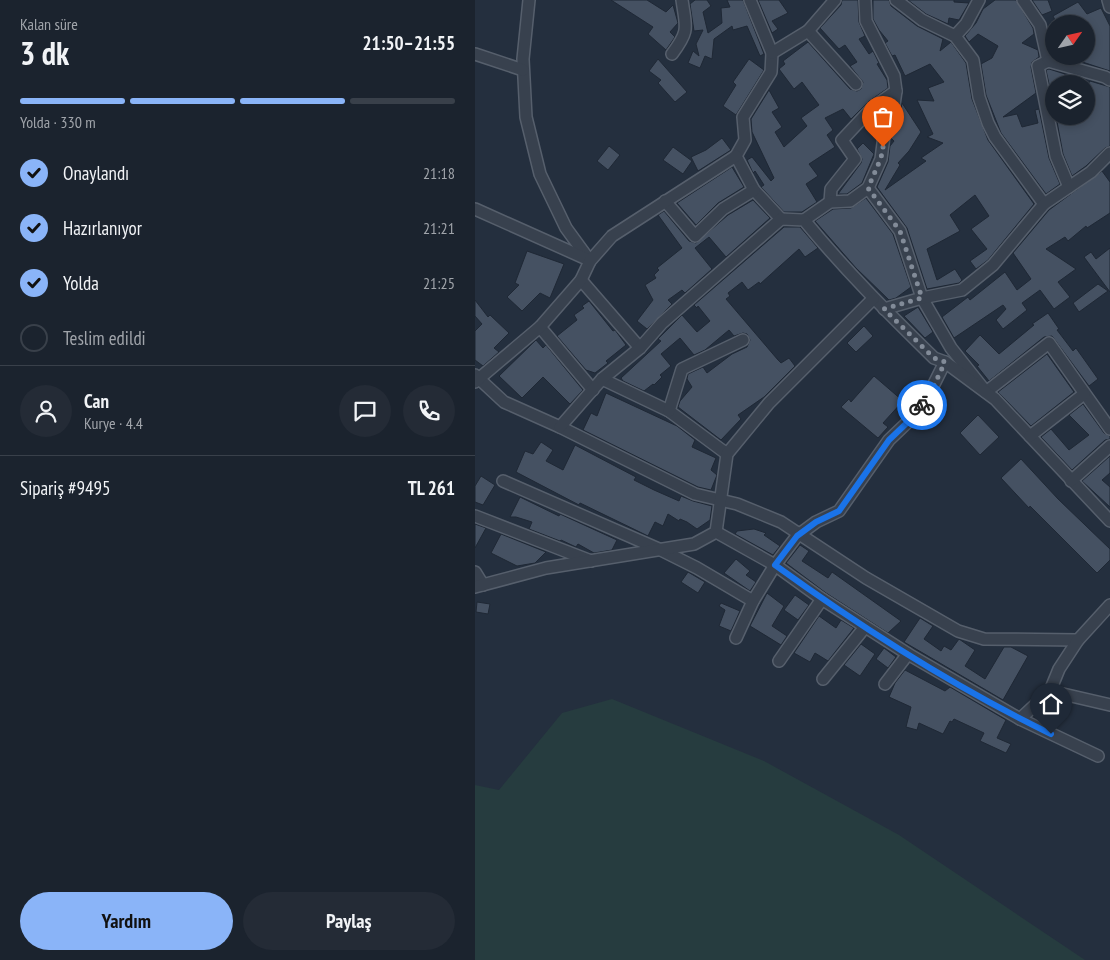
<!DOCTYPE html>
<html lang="tr">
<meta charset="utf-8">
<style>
body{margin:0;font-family:"PT Sans Narrow",sans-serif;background:#242b36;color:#f1f3f6;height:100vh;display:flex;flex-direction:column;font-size:19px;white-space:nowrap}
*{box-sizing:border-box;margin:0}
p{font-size:16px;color:#a0a4aa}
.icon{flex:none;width:28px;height:28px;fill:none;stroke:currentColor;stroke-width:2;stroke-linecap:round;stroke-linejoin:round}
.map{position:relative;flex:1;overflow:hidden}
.drawer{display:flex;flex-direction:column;background:#1b232e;width:475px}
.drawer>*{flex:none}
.needle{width:32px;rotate:56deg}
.tools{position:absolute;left:570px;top:15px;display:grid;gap:10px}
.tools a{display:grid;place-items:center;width:50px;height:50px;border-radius:50%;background:#1b232e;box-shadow:0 2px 8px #0003,0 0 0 1px #39404a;font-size:25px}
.pin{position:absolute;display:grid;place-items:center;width:42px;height:42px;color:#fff;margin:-51px -21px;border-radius:50% 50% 50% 0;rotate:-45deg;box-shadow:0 0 5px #0007}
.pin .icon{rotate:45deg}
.courier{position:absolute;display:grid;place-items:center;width:50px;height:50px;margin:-25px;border:4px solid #1a73e8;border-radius:50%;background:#fff;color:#222;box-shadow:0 1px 6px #0007}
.summary em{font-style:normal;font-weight:700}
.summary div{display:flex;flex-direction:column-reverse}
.summary{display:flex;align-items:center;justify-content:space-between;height:85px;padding:0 20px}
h1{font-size:32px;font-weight:700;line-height:38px}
.bar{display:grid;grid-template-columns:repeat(4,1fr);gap:8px 5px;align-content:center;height:60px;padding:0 20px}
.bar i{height:6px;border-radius:4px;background:#39404a}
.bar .current{background:#8ab4f8}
.bar p{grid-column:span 4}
.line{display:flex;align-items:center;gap:12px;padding:0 20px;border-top:1px solid #39404a}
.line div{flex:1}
.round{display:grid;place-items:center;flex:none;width:52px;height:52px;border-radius:26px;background:#242b36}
ol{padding:0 20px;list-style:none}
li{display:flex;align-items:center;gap:15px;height:55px}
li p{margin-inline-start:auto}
li .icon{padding:5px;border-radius:50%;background:#8ab4f8;color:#111;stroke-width:4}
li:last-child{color:#a0a4aa}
li i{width:28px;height:28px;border:2px solid #39404a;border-radius:50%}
.primary-button{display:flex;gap:10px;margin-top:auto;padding:10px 20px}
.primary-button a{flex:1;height:58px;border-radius:30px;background:#8ab4f8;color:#111;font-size:20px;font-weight:700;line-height:58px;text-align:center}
.primary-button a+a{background:#242b36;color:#f1f3f6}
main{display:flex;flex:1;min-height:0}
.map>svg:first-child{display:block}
.green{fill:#263c3f}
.building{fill:#455162;stroke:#1f2835}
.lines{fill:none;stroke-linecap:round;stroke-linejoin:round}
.minor-casing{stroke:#565f6c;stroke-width:14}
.minor{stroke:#38414e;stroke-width:11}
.done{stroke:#828b98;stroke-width:5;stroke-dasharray:0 9}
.route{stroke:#1a73e8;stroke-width:6}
</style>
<main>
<section class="drawer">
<div class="summary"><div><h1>3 dk</h1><p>Kalan süre</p></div><em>21:50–21:55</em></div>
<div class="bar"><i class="current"></i><i class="current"></i><i class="current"></i><i></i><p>Yolda · 330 m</p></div>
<ol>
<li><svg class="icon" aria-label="check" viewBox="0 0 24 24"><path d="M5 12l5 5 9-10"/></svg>Onaylandı<p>21:18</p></li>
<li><svg class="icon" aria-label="check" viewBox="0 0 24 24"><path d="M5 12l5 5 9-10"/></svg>Hazırlanıyor<p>21:21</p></li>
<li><svg class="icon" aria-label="check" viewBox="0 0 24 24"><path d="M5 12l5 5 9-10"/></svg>Yolda<p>21:25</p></li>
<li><i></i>Teslim edildi</li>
</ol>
<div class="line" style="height:90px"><a class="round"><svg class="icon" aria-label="person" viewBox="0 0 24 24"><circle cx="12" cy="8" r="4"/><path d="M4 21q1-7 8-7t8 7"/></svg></a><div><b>Can</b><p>Kurye · 4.4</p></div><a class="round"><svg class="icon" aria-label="chat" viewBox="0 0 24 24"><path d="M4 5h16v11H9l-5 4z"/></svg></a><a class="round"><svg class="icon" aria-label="phone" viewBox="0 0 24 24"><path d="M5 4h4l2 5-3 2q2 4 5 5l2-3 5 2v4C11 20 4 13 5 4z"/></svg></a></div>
<div class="line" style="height:65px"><div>Sipariş #9495</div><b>TL 261</b></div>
<div class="primary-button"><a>Yardım</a><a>Paylaş</a></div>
</section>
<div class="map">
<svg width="635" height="960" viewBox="0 0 635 960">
<rect width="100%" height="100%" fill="#242f3e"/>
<polygon class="green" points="137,699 289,761 424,835 610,960 0,960 0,785 24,790 87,713"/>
<g class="building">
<polygon points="136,0 172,0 191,12 198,5 203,23 195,32 200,37 191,50 173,34 178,27"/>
<polygon points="220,0 232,0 236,6 228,12 233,33 247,23 246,8 255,7 252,0 268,0 289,54 285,56 272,26 258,30 257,26 239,39 237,59 230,56 225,68 213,63 218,51 224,56 221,44 228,30 219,31 215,4"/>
<polygon points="283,0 304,0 313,13 297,21 303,29 297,33"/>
<polygon points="367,0 383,0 384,22 390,36 384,39 394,54 398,51 404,63 402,64 412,80 413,88 393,102 376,119 368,109 350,118 358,130 352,135 360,147 334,164 343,176 331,184 342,202 327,212 309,212 286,187 289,185 280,171 278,173 272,160 277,157 296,181 299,178 277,132 276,119 294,90 304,108 297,112 307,127 300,132 309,147 332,126 326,118 344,105 327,82 319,89 304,69 310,64 308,61 333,42 375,89 382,91 386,89 388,82 375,66 382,62 370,45 364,49 345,28 366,5"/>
<polygon points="398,0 414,0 416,6 442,26 468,39 465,51 476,42 491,63 497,99 513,140 559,204 513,260 501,269 495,261 512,249 496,229 514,216 500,195 475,215 485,231 452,249 462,280 480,269 487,280 484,283 452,289 432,228 402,187 413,162 415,146 419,141 416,138 425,114 427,103 446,132 434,151 423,163 425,165 410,190 451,161 446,158 468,143 452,137 458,134 442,100 459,101 453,88 469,82 455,64 430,76 420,55 417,56 410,43 413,41 404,30 398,19"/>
<polygon points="433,0 479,0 479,2 494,3 484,20 474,18 473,24 451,14"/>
<polygon points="520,0 541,0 558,28 559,34 547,43 563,50 564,57 557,62 556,67 561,93 528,117 542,114 547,127 563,123 560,110 564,109 574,158 585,184 571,194 526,133 511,95 506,64 517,58 523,46 503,34 494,42 490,36 501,23 508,9"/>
<polygon points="557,0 573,0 577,11 567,15"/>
<polygon points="603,2 612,14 626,8 635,26 635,71 589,56 611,56 611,24 582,24 578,16"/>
<polygon points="183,59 212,92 200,102 183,83 186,80 174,71"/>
<polygon points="274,59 289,70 261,115 248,106 261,85 258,82"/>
<polygon points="574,69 590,74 592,84 579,84 579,107 571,70"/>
<polygon points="615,81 635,87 635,146 630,148 611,166 597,176 588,154 581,116 592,116 593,119 611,116 611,87"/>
<polygon points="247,138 256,150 223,171 216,157 231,150"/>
<polygon points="388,143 399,154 387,183 372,194 363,194 386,163 387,159 382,149"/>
<polygon points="134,146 145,155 133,170 122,161"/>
<polygon points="198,147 217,161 208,174 188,160"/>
<polygon points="257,167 269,187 243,203 221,225 202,203"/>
<polygon points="627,171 635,182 635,213 612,228 611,226 593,241 590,237 571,249 601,269 583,282 595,297 579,309 565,290 547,303 552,310 528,329 521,320 531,309 528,305 479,338 467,317 493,297 495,300 530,272 542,290 556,279 538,253 574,210"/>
<polygon points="391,198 418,234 436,287 421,298 414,300 381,268 340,221 358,209 376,208"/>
<polygon points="278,200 295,218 251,257 234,237 220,248 237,269 210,293 207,290 193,300 197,304 172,329 162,321 178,300 170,285 181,278 179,275 184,270 182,268 207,248 183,215 189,211 214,241 221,243 253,215"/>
<polygon points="309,227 325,227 343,248 330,257 324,249 285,284 284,282 273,290 267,282 253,293 255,296 251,299 303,360 306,363 314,358 320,366 289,397 263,415 266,419 246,440 203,407 205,401 217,387 212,379 213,374 228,367 232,373 257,354 272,347 275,340 272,334 268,333 259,336 254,330 230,350 219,355 205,338 186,354 196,366 185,375 187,377 179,385 178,384 169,391 148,381 146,378 186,341 183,339 207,315 222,332 235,321 223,306 222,308 219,305"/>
<polygon points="635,248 635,292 609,257 616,252 621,259"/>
<polygon points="52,251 89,264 75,298 65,293 47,311 32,297 44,285 40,283"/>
<polygon points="623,284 633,291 604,312 598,303"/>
<polygon points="0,300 13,317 15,315 34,333 19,348 24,352 8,366 0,360 0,331 7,324 0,316"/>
<polygon points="114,301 138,331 140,330 151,345 131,361 133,363 120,373 111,370 82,336 102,320 99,315 109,308 107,306"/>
<polygon points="443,307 458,332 450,338 429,316"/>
<polygon points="573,313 584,329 582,330 598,351 601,348 623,379 614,386 577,336 569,337 514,381 502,366 504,365 490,351 505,335 524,354 559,325 557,324"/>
<polygon points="389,326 398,336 381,352 372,343"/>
<polygon points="61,340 68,348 71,345 108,390 95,404 68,377 47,398 24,376"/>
<polygon points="572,354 599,392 556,426 523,392"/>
<polygon points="399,376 428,401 408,423 413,427 403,438 366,407 374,399 376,402"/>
<polygon points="131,393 202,426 220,440 217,447 241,458 236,470 242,475 236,490 223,487 108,430 116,413 122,416"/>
<polygon points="608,404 629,433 635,436 635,439 630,440 597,470 566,437 576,429 594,450 614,435 594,415"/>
<polygon points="503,415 524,437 505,455 485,433"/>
<polygon points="66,442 78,450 71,461 88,470 100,445 161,477 159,480 179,490 204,501 206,496 218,501 237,506 235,520 222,529 212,522 205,519 204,521 193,514 188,526 180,522 173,536 105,503 104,505 41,472 50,451 58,454"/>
<polygon points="635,456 635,473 627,480 635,487 635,507 607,481"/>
<polygon points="546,459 583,499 635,549 635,560 622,573 555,506 554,508 526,478"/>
<polygon points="6,476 20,485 8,505 0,502 0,486"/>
<polygon points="45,497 84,516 85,514 142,540 137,550 119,553 103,544 101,547 86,540 85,541 54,529 57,522 41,517 35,517"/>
<polygon points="0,524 11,528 0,548"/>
<polygon points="279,529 291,533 289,535 305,546 298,555 260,534 262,531"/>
<polygon points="26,534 71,552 60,563 42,566 16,553"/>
<polygon points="325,545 334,551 327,561 353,578 357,572 426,621 413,633 351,593 311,563"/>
<polygon points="261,559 275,571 271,575 281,582 275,591 249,573"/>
<polygon points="213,572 230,582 223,593 206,582"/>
<polygon points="292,593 309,606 297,626 312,636 306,645 275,626"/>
<polygon points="320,595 334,605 323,620 309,610"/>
<polygon points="2,602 15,604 13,614 1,612"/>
<polygon points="246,603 265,611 256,631 244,626 250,610 244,606"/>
<polygon points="344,616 361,628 366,620 379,628 353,661 340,653 335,662 319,653"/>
<polygon points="445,618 458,626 449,639 466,651 469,646 476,650 484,639 500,650 490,666 510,679 529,647 536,647 553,656 528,700 429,642"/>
<polygon points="386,644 400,654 385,676 369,665"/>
<polygon points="409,648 421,657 413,668 401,659"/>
<polygon points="430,670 470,691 475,687 531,720 522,738 536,744 531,753 505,741 509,733 479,719 477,722 475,721 468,734 444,723 442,730 431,727 436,707 414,697 420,683"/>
</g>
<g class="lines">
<g class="minor-casing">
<g id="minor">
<polyline points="54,0 48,59 51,117 65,174 91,228 115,261"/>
<polyline points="275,0 297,53 296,72 268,117 270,140 261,156 279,190 306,219"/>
<polyline points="421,0 447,20 480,36 498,60 504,97 513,123 520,137 569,204"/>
<polyline points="548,0 565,25 573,61 563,66 581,156 594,187"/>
<polyline points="633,0 635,7"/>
<polyline points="333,31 381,84"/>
<polyline points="480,36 491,24 504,0"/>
<polyline points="297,53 333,31 360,0"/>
<polyline points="0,54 48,70"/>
<path d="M197,54C215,30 211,28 207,0"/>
<polyline points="573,61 630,77 635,80"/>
<polyline points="393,188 425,231 447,298 476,348 511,392 574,343 635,429"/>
<polyline points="190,201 220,236 248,209 279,190"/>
<polyline points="355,202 356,189 380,159 367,140 397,108 421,91"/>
<polyline points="0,209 114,260"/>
<polyline points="329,220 355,202 375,201 393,188 406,159 409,136 418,112 421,91 419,76 391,21 390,0"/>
<polyline points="106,280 165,348"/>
<polyline points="409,309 447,298 487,290 518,265 569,204 616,172 635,153"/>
<polyline points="65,327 118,390"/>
<polyline points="0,375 29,402 85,427 220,494 262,504 306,522 391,578 483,631 509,639 603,640"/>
<polyline points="127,379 194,411 252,454"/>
<polyline points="0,382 65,327 106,280 115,261 137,236 261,156"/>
<polyline points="194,411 207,369 268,340"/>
<path d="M85,427L127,379L165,348L187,323L306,219L329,220C369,269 413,313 459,358L470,362L520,399L635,521"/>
<polyline points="555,436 609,394"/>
<polyline points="28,481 186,550 222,568 278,601"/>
<polyline points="596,481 635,446"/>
<polyline points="0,516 116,561"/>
<polyline points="241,532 300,565 347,599 433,654 545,719 623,756"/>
<polyline points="0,572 8,585"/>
<polyline points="0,587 71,568 219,544 241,532 252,454 294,403 398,299"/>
<polyline points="261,638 278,601 300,565 322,536 341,522 364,511 414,440 436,419 453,396 470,362"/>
<polyline points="304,661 347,599"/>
<polyline points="348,679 390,627"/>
<polyline points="410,684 433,654"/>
<polyline points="575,691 635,705"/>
<polyline points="545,719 575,691 584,669 603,640 635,605"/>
</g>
</g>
<use href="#minor" class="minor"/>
</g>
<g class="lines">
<polyline class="done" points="408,147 406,158 393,188 425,231 447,298 409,309 459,358 470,362 454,396 447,405"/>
<path class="route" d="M447,405L436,419L414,440L364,511L341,522L322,536L300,565C387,628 479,687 576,734"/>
</g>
</svg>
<div class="tools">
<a><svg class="needle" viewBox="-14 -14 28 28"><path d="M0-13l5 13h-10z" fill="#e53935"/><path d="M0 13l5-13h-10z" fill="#a0a4aa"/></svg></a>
<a><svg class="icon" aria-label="layers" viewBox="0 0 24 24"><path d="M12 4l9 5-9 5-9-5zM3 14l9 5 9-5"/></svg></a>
</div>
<div class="pin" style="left:408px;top:147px;background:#ea580c"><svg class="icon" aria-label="bag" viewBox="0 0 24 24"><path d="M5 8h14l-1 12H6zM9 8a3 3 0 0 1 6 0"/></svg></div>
<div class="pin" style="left:576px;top:734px;background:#1f2937"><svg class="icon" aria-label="home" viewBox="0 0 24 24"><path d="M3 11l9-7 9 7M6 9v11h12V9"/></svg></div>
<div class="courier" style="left:447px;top:405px"><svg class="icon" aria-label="bike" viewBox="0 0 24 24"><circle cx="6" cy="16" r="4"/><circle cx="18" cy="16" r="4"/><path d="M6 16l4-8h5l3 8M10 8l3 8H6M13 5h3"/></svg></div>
</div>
</main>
